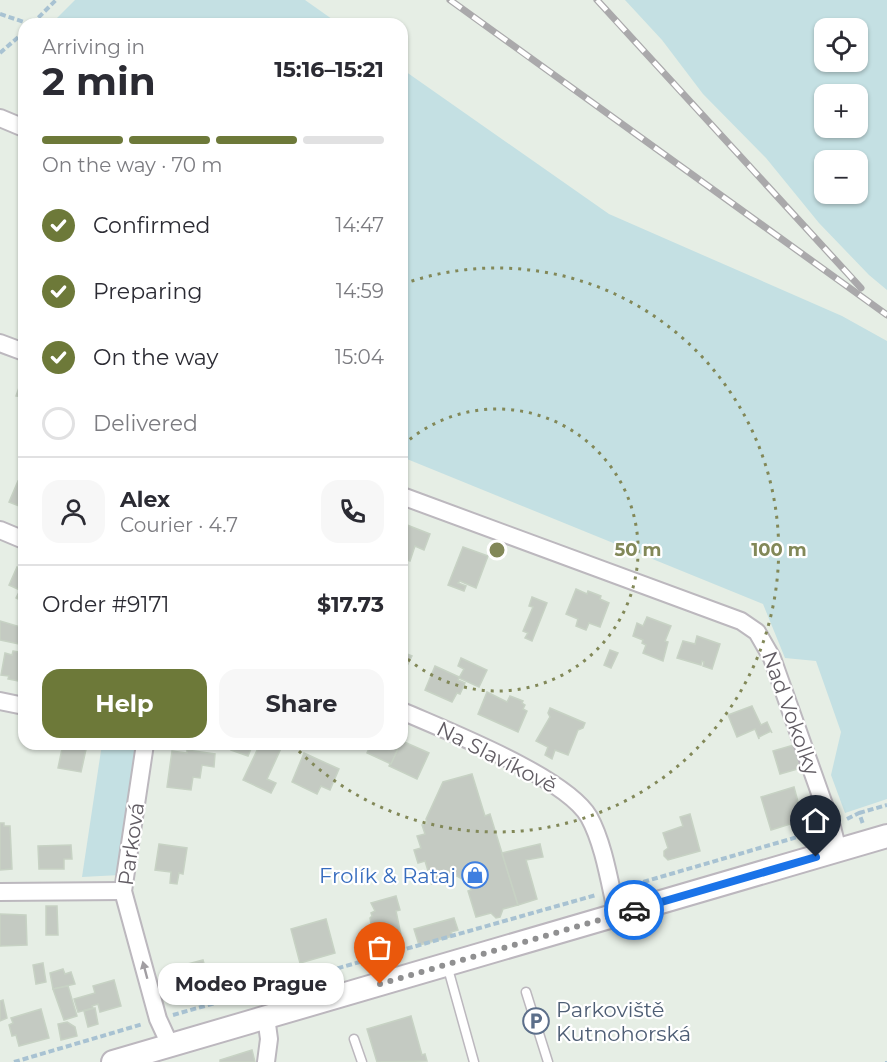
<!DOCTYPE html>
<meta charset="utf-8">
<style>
body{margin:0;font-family:Montserrat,sans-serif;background:#f7f7f7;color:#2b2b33;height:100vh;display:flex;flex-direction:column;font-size:22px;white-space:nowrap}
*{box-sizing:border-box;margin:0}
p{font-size:20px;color:#7c7c81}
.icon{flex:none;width:33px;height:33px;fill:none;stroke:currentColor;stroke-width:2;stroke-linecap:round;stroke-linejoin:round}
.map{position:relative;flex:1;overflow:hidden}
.side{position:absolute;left:18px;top:18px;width:390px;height:732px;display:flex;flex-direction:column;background:#fff;border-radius:18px;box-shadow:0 2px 4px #0004}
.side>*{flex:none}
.controls{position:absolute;left:814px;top:18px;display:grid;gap:12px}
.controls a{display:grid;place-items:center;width:54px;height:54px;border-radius:12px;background:#fff;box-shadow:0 2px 4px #0004;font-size:30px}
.pin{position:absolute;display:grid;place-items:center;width:51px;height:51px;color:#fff;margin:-62px -26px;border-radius:50% 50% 50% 0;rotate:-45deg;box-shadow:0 0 6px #0007}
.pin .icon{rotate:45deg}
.courier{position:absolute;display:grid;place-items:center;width:60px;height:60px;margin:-30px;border:4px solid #1a73e8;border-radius:50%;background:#fff;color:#222;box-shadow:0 2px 8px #0007}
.bubble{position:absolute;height:42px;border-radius:18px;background:#fff;box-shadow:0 2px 4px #0004;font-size:20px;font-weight:700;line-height:42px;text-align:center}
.head em{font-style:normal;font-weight:700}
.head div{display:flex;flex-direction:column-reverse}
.head{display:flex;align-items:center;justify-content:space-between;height:102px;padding:0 24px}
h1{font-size:39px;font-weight:700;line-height:45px}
.bar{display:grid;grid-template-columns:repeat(4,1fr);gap:9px 6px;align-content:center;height:72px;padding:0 24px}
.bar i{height:8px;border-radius:4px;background:#e1e1e2}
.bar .current{background:#6d7939}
.bar p{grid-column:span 4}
.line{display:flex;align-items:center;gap:15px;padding:0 24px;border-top:2px solid #e1e1e2}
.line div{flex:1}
.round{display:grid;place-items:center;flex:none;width:63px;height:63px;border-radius:18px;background:#f7f7f7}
ol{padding:0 24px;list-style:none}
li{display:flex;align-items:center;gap:18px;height:66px}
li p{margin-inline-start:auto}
li .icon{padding:6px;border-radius:50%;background:#6d7939;color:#fff;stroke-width:4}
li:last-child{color:#7c7c81}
li i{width:33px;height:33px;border:3px solid #e1e1e2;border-radius:50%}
.action{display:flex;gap:12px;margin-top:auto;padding:12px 24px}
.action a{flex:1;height:69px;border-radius:18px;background:#6d7939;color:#fff;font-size:24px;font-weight:700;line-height:69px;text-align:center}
.action a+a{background:#f7f7f7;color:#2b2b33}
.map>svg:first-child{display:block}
.green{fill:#c4e0e3;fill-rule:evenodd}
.building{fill:#c4cac2;stroke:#c7d2c4;stroke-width:1.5}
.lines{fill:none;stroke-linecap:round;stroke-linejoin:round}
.service-casing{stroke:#bcb8be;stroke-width:11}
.minor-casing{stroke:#bcb8be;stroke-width:20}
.secondary-casing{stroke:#bcb7be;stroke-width:26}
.path{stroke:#a8c2d2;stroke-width:4;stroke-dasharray:6 3;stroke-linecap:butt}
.service{stroke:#fff;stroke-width:8}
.minor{stroke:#fff;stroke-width:16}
.secondary{stroke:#fff;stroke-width:22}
.rail-casing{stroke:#aaa9ab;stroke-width:7}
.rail{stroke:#fff;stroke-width:4.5;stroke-dasharray:14;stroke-linecap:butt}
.oneway{fill:#a19ea2}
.done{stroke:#909091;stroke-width:6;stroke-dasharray:0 10.8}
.route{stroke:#1a73e8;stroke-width:8}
.ring{fill:none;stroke:#828858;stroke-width:3;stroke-dasharray:3 6}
.labels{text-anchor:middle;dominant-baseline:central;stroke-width:4.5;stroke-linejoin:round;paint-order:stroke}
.street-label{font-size:21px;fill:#625d64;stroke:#fff}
.shop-label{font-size:21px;fill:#366cbe;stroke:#fff;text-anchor:end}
.service-label{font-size:21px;fill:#4e5e75;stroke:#fff;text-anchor:start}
.centre{fill:#828858;stroke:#fff;stroke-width:3}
.ring-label{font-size:18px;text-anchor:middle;font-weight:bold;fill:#828858;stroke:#fff;stroke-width:4.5;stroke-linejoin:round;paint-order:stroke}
</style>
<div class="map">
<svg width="887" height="1062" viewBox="0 0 887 1062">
<rect width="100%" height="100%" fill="#e6eee5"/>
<g class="green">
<polygon points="75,0 305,0 339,24 51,24"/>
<path d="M625,0H887V290L869,275L819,223L766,158L703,94L662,40ZM858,28V62H825V28ZM858,94V128H825V94ZM825,160H858V194H825Z"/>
<polygon points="402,69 609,214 842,316 887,341 887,799 845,813 831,775 841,732 816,661 785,658 763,604 402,457"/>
<polygon points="102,744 135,744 120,875 82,877"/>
</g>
<g class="building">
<polygon points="21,382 24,383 24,403 19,401 21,397 16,396"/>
<polygon points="18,481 24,483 24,508 9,502"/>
<polygon points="402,523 430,534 424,550 415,546 410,561 402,558"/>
<polygon points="463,547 488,556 476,588 460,581 458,583 466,586 464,591 448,585"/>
<polygon points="17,567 24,570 24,602 16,598 20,590 9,585"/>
<polygon points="576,589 587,594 588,591 601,596 600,599 609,603 600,627 589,623 586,630 576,626 578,619 566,614"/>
<polygon points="532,597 547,603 532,641 525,638 528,633 523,631 533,607 529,606"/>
<polygon points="647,617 671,626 665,641 668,642 663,661 643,653 646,645 642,643 643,640 633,636 637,623 643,626"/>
<polygon points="0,621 24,628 24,645 0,640"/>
<polygon points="697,636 720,644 712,669 703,666 704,662 702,661 701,665 677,658 683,641 695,644"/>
<polygon points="610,650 618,653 611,668 604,665"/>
<polygon points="13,651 24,653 24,682 8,679 9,676 1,675 5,653 12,655"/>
<polygon points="402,652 412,656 404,672 402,671"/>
<polygon points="461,658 487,670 479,687 459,678 464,669 458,666"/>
<polygon points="435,666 459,677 458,680 465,683 460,694 457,693 452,702 425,690"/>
<polygon points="487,692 507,702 510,696 523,701 522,703 525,705 523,709 527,711 518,732 478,714"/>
<polygon points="752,706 761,725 767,722 772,733 771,731 759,737 759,739 755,729 737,737 728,715"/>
<polygon points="550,708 585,723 583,728 578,730 568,755 555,750 552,759 545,755 548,747 536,741 550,717 548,713"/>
<polygon points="402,741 429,753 417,779 389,766"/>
<polygon points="63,744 87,745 81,772 58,768"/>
<polygon points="238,744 253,744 248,756 231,750 233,746 236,747"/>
<polygon points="260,744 283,744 267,779 276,783 271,793 243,780"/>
<polygon points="371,744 400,744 391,764 367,753"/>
<polygon points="794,745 801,768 780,774 773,751"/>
<polygon points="187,750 215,754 214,767 202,765 200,778 193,777 191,790 167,787 172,751 187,753"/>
<polygon points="304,753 339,769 330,790 321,786 317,794 292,782"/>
<polygon points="472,774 485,816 490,814 518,905 503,909 500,917 496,918 491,913 476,917 468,891 471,890 469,883 457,876 432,884 425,861 418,863 414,850 421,848 417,836 425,834 422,825 427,823 426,819 443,782"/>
<polygon points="794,787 803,820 771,830 761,797"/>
<polygon points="690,814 700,851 668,860 664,856 664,851 668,848 663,833 683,826 680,817"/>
<polygon points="0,823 4,823 4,826 10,826 12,869 0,870"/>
<polygon points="159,844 187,848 183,874 179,873 177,884 170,883 171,872 155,870"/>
<polygon points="540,844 543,857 526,860 537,899 518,905 502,853"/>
<polygon points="71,845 72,859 64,859 64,869 39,869 38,846"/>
<polygon points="396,896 400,910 396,911 401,935 376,942 370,934 372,929 370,918 372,916 371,913 375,911 371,903"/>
<polygon points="46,906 57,906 58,935 46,935"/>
<polygon points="0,914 26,915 27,945 0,946"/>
<polygon points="454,918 458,930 451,932 453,936 419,945 414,929"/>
<polygon points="326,919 335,953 300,963 291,929"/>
<polygon points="203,960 205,967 211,965 217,985 178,997 174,984 177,983 174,972 181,970 180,966"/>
<polygon points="43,963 46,982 36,984 33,965"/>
<polygon points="63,969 65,974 71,972 75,984 53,989 50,973"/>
<polygon points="114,980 121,1006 100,1012 98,1004 92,1006 93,1008 78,1012 74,999 95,993 93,986"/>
<polygon points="68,986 77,1016 64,1020 53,989"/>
<polygon points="3,1000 7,1018 0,1021 0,1001"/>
<polygon points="95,1008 98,1024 88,1027 84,1011"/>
<polygon points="41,1009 49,1038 19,1046 16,1035 12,1036 9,1025 13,1023 11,1018"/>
<polygon points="411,1016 422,1055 425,1054 427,1061 377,1062 367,1029"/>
<polygon points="67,1022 75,1027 77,1036 61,1040 58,1024"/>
<polygon points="252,1050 255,1062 220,1062 220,1060"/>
</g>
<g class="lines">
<g class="service-casing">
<g id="service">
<polyline points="447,965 474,1062"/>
<polyline points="526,992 548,1062"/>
<polyline points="354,1039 362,1062"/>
</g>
</g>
<g class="minor-casing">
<g id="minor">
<polyline points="0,118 24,128"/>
<polyline points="0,343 24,352"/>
<polyline points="402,496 741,621 757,632 772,658 832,827 838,851"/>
<polyline points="0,530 24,540"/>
<polyline points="0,701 24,706"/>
<path d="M402,711C447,731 566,777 589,817C604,844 610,885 617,915"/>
<polyline points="145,744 123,891 158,1019 170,1045"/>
<polyline points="0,892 123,891"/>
<polyline points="266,1062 269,1039 266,1017"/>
</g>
</g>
<g class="secondary-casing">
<polyline id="secondary" points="113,1062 887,836"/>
</g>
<g class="path">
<polyline points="0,14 30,24"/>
<polyline points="32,24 56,0"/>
<polyline points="0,53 24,32"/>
<polyline points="859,813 887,805"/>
<polyline points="847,819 859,813 863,824"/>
<polyline points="626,887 818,831"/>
<polyline points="173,1015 596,895"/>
<polyline points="14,1062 143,1024"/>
<polyline points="887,1062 887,1061"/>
</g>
<use href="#service" class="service"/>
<use href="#minor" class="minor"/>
<use href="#secondary" class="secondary"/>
<g class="rail-casing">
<g id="rail">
<polyline points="450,0 887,315"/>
<polyline points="597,0 861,288"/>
</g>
</g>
<use href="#rail" class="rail"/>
</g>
<defs><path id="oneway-solid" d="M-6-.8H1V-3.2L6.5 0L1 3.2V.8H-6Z" transform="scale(1.5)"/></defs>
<use class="oneway" href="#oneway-solid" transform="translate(145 970) rotate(-105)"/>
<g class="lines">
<polyline class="done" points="380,984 634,910"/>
<polyline class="route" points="634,910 816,857"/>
</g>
<g class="ring">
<path d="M403 445A141 141 0 1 1 403 655"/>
<path d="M403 284A282 282 0 1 1 292 744"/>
</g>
<defs>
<g id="shop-ring" transform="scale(1.35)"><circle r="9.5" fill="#fff" stroke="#3f7fe0" stroke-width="1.5"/><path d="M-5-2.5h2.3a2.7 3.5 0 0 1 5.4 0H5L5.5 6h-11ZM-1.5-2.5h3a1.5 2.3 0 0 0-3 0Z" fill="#3f7fe0"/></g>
<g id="parking-ring" transform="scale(1.35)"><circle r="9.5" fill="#fff" stroke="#5c6f8a" stroke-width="1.5"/><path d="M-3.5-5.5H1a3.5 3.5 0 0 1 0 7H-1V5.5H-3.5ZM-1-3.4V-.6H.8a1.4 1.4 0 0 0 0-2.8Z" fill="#5c6f8a"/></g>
</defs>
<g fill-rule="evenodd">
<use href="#shop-ring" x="475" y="875"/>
<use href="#parking-ring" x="536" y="1021"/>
</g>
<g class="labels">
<g class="street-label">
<text transform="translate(791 713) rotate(70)">Nad Vokolky</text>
<text transform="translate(497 757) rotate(27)">Na Slavíkově</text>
<text transform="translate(131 844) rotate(-82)">Parková</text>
</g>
<g class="shop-label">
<text x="456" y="875">Frolík &amp; Rataj</text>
</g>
<g class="service-label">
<text x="556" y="1009">Parkoviště<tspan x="556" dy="24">Kutnohorská</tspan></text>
</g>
</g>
<circle cx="497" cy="550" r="9" class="centre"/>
<g class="ring-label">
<text x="638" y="556">50 m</text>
<text x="779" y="556">100 m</text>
</g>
</svg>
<div class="controls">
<a><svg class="icon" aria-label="locate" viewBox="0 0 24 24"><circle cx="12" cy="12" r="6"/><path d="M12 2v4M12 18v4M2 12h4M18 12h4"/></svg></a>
<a>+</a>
<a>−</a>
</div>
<div class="pin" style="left:380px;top:984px;background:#ea580c"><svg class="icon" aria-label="bag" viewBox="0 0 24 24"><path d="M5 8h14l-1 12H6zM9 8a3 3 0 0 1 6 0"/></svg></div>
<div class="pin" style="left:816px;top:857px;background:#1f2937"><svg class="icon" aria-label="home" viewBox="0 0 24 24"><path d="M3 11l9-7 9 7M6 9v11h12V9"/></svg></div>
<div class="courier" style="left:634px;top:910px"><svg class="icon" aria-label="car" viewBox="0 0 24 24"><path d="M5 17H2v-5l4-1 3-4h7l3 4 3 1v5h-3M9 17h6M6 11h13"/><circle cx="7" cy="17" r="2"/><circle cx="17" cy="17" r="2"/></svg></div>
<div class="bubble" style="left:158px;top:963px;width:186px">Modeo Prague</div>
<section class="side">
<div class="head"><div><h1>2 min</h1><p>Arriving in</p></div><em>15:16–15:21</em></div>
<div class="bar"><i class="current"></i><i class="current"></i><i class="current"></i><i></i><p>On the way · 70 m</p></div>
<ol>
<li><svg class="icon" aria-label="check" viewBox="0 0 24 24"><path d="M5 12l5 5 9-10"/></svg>Confirmed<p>14:47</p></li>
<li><svg class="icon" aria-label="check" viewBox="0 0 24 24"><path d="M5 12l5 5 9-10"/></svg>Preparing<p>14:59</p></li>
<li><svg class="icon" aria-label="check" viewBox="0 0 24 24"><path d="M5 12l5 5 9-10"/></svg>On the way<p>15:04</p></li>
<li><i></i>Delivered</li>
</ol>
<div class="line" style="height:108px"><a class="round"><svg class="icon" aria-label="person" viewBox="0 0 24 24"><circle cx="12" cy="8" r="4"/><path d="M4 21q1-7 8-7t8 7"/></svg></a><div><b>Alex</b><p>Courier · 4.7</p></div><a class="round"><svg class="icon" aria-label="phone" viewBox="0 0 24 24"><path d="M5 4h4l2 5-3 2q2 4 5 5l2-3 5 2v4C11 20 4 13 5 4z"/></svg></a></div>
<div class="line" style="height:78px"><div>Order #9171</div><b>$17.73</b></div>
<div class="action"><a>Help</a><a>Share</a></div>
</section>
</div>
